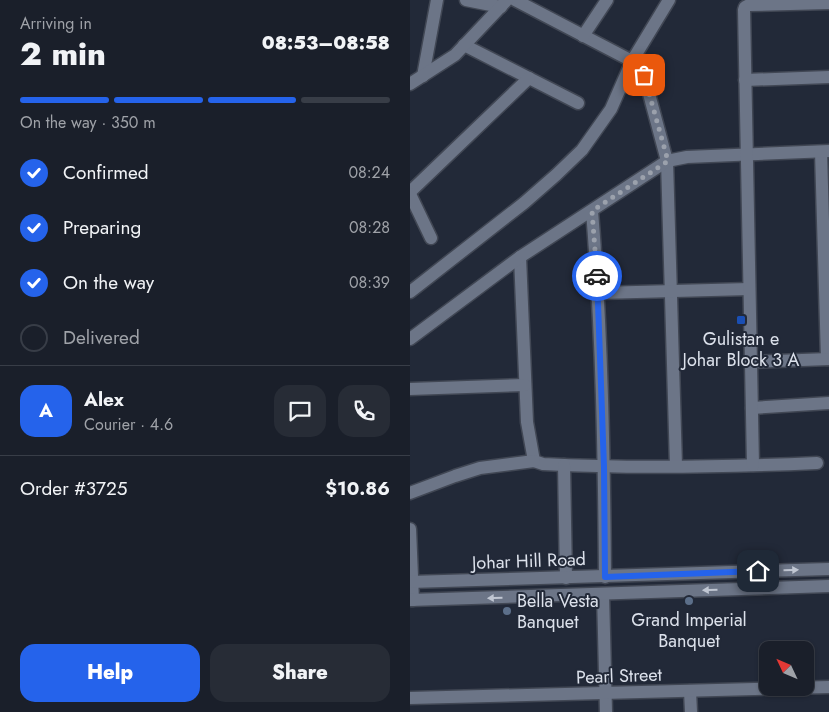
<!DOCTYPE html>
<meta charset="utf-8">
<style>
body{margin:0;font-family:Jost,sans-serif;background:#272c36;color:#f1f3f6;height:100vh;display:flex;flex-direction:column;font-size:19px;white-space:nowrap}
*{box-sizing:border-box;margin:0}
p{font-size:16px;color:#9fa2a8}
.icon{flex:none;width:28px;height:28px;fill:none;stroke:currentColor;stroke-width:2;stroke-linecap:round;stroke-linejoin:round}
.map{position:relative;flex:1;overflow:hidden}
.panel{display:flex;flex-direction:column;background:#1a1f2a;width:410px}
.panel>*{flex:none}
.needle{width:32px;rotate:314deg}
.buttons{position:absolute;left:349px;top:641px;display:grid;gap:10px}
.buttons a{display:grid;place-items:center;width:55px;height:55px;border-radius:10px;background:#1a1f2a;box-shadow:0 1px 4px #0004,0 0 0 1px #383d47;font-size:25px}
.pin{position:absolute;display:grid;place-items:center;width:42px;height:42px;color:#fff;margin:-21px;border-radius:10px;box-shadow:0 2px 8px #0006}
.courier{position:absolute;display:grid;place-items:center;width:50px;height:50px;margin:-25px;border:4px solid #2563eb;border-radius:50%;background:#fff;color:#222;box-shadow:0 1px 6px #0007}
.summary em{font-style:normal;font-weight:800}
.summary div{display:flex;flex-direction:column-reverse}
.summary{display:flex;align-items:center;justify-content:space-between;height:85px;padding:0 20px}
h1{font-size:32px;font-weight:800;line-height:38px}
.bar{display:grid;grid-template-columns:repeat(4,1fr);gap:8px 5px;align-content:center;height:60px;padding:0 20px}
.bar i{height:6px;border-radius:4px;background:#383d47}
.bar .on{background:#2563eb}
.bar p{grid-column:span 4}
.line{display:flex;align-items:center;gap:12px;padding:0 20px;border-top:1px solid #383d47}
.line div{flex:1}
.round{display:grid;place-items:center;flex:none;width:52px;height:52px;border-radius:15px;background:#272c36}
ol{padding:0 20px;list-style:none}
li{display:flex;align-items:center;gap:15px;height:55px}
li p{margin-inline-start:auto}
li .icon{padding:5px;border-radius:50%;background:#2563eb;color:#fff;stroke-width:4}
li:last-child{color:#9fa2a8}
li i{width:28px;height:28px;border:2px solid #383d47;border-radius:50%}
.button{display:flex;gap:10px;margin-top:auto;padding:10px 20px}
.button a{flex:1;height:58px;border-radius:15px;background:#2563eb;color:#fff;font-size:20px;font-weight:800;line-height:58px;text-align:center}
.button a+a{background:#272c36;color:#f1f3f6}
main{display:flex;flex:1;min-height:0}
.map>svg:first-child{display:block}
.lines{fill:none;stroke-linecap:round;stroke-linejoin:round}
.minor-casing{stroke:#414754;stroke-width:15}
.minor{stroke:#6c7587;stroke-width:12}
.oneway{fill:#c0c6d2}
.done{stroke:#9ba1ac;stroke-width:5;stroke-dasharray:0 9}
.route{stroke:#2563eb;stroke-width:6}
.transit-dot{fill:#1a4fb4;stroke:#222938;stroke-width:2}
.service-dot{fill:#5c6f8a;stroke:#222938;stroke-width:2}
.labels{text-anchor:middle;dominant-baseline:central;stroke-width:4;stroke-linejoin:round;paint-order:stroke}
.poi-label{font-size:18px;fill:#dce1eb;stroke:#222938}
.street-label{font-size:18px;fill:#dce1eb;stroke:#222938}
</style>
<main>
<section class="panel">
<div class="summary"><div><h1>2 min</h1><p>Arriving in</p></div><em>08:53–08:58</em></div>
<div class="bar"><i class="on"></i><i class="on"></i><i class="on"></i><i></i><p>On the way · 350 m</p></div>
<ol>
<li><svg class="icon" aria-label="check" viewBox="0 0 24 24"><path d="M5 12l5 5 9-10"/></svg>Confirmed<p>08:24</p></li>
<li><svg class="icon" aria-label="check" viewBox="0 0 24 24"><path d="M5 12l5 5 9-10"/></svg>Preparing<p>08:28</p></li>
<li><svg class="icon" aria-label="check" viewBox="0 0 24 24"><path d="M5 12l5 5 9-10"/></svg>On the way<p>08:39</p></li>
<li><i></i>Delivered</li>
</ol>
<div class="line" style="height:90px"><b class="round" style="background:#2563eb;color:#fff">A</b><div><b>Alex</b><p>Courier · 4.6</p></div><a class="round"><svg class="icon" aria-label="chat" viewBox="0 0 24 24"><path d="M4 5h16v11H9l-5 4z"/></svg></a><a class="round"><svg class="icon" aria-label="phone" viewBox="0 0 24 24"><path d="M5 4h4l2 5-3 2q2 4 5 5l2-3 5 2v4C11 20 4 13 5 4z"/></svg></a></div>
<div class="line" style="height:65px"><div>Order #3725</div><b>$10.86</b></div>
<div class="button"><a>Help</a><a>Share</a></div>
</section>
<div class="map">
<svg width="419" height="712" viewBox="0 0 419 712">
<rect width="100%" height="100%" fill="#222938"/>
<g class="lines">
<g class="minor-casing">
<g id="minor">
<polyline points="56,0 91,7"/>
<polyline points="105,0 222,61 234,75 257,161 266,466"/>
<polyline points="173,36 197,0"/>
<polyline points="54,45 168,103"/>
<polyline points="13,76 27,0"/>
<polyline points="335,80 419,77"/>
<polyline points="0,84 45,55 97,0"/>
<polyline points="411,152 417,359"/>
<polyline points="0,192 119,78"/>
<polyline points="0,194 21,238"/>
<path d="M182,211C192,333 194,455 195,577"/>
<path d="M110,257L117,422L124,461L133,464C225,469 316,467 407,463"/>
<polyline points="0,292 114,203 146,175 172,150 201,109 222,61 259,0"/>
<polyline points="189,293 339,289"/>
<polyline points="0,339 110,257 257,161 277,157 419,151"/>
<polyline points="341,362 419,359"/>
<polyline points="0,389 115,385"/>
<polyline points="342,408 419,403"/>
<polyline points="154,465 156,578"/>
<polyline points="343,465 334,10 335,7 339,5 419,3"/>
<polyline points="0,493 45,476 70,468 124,461"/>
<polyline points="0,529 3,600"/>
<polyline points="0,582 419,569"/>
<polyline points="193,594 196,712"/>
<polyline points="0,600 419,586"/>
<polyline points="280,691 281,712"/>
<polyline points="0,698 419,687"/>
</g>
</g>
<use href="#minor" class="minor"/>
</g>
<defs><path id="oneway-solid" d="M-6-.8H1V-3.2L6.5 0L1 3.2V.8H-6Z" transform="scale(1.25)"/></defs>
<g class="oneway">
<use href="#oneway-solid" transform="translate(381 570) rotate(-2)"/>
<use href="#oneway-solid" transform="translate(300 590) rotate(178)"/>
<use href="#oneway-solid" transform="translate(85 598) rotate(178)"/>
</g>
<g class="lines">
<polyline class="done" points="187,276 182,211 258,161 234,75"/>
<polyline class="route" points="187,276 194,467 195,577 348,571"/>
</g>
<rect class="transit-dot" x="326" y="315" width="10" height="10" rx="2.5"/>
<g class="service-dot">
<circle cx="279" cy="601" r="5"/>
<circle cx="97" cy="611" r="5"/>
</g>
<g class="labels">
<g class="poi-label">
<text x="331" y="339">Gulistan e<tspan x="331" dy="21">Johar Block 3 A</tspan></text>
<text x="107" y="601" text-anchor="start">Bella Vesta<tspan x="107" dy="21">Banquet</tspan></text>
<text x="279" y="620">Grand Imperial<tspan x="279" dy="21">Banquet</tspan></text>
</g>
<g class="street-label">
<text transform="translate(119 561) rotate(-2)">Johar Hill Road</text>
<text transform="translate(209 676) rotate(-2)">Pearl Street</text>
</g>
</g>
</svg>
<div class="buttons">
<a><svg class="needle" viewBox="-14 -14 28 28"><path d="M0-13l5 13h-10z" fill="#e53935"/><path d="M0 13l5-13h-10z" fill="#9fa2a8"/></svg></a>
</div>
<div class="pin" style="left:234px;top:75px;background:#ea580c"><svg class="icon" aria-label="bag" viewBox="0 0 24 24"><path d="M5 8h14l-1 12H6zM9 8a3 3 0 0 1 6 0"/></svg></div>
<div class="pin" style="left:348px;top:571px;background:#1f2937"><svg class="icon" aria-label="home" viewBox="0 0 24 24"><path d="M3 11l9-7 9 7M6 9v11h12V9"/></svg></div>
<div class="courier" style="left:187px;top:276px"><svg class="icon" aria-label="car" viewBox="0 0 24 24"><path d="M5 17H2v-5l4-1 3-4h7l3 4 3 1v5h-3M9 17h6M6 11h13"/><circle cx="7" cy="17" r="2"/><circle cx="17" cy="17" r="2"/></svg></div>
</div>
</main>
